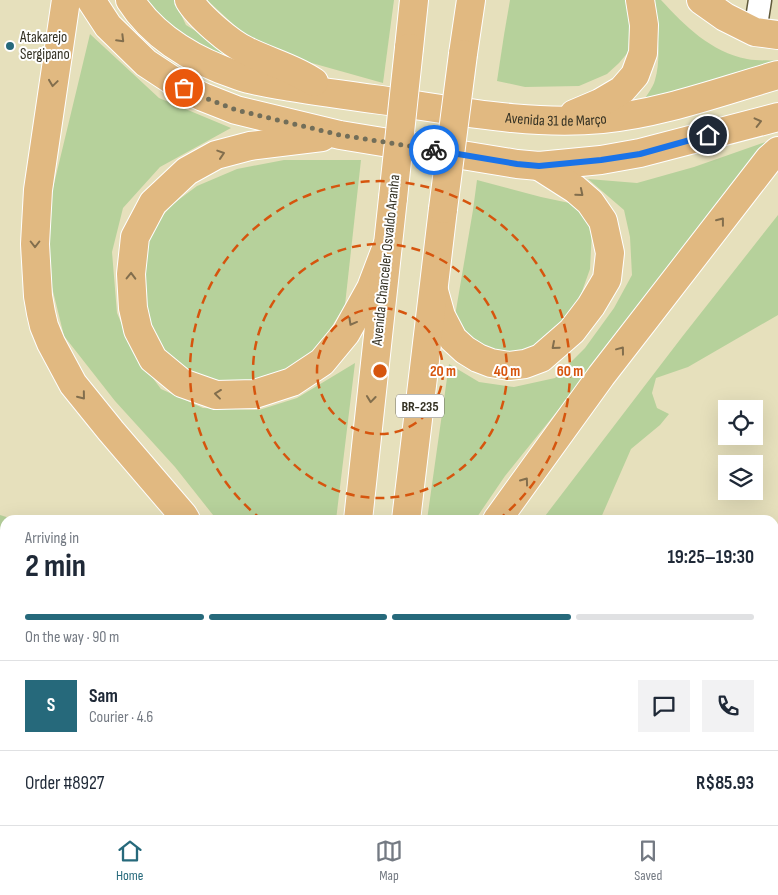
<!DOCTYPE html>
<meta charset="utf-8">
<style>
body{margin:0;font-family:"Sofia Sans Condensed",sans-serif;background:#f2f2f3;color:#1f2937;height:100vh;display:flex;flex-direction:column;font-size:19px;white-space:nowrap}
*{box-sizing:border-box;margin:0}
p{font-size:16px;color:#747a83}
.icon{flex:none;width:28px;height:28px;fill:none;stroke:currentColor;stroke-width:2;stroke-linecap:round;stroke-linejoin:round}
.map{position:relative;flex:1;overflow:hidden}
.details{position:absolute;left:0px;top:515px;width:779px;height:310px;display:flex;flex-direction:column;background:#fff;border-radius:15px 15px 0 0;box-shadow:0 5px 20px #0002}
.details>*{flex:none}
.fabs{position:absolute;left:718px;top:400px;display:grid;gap:10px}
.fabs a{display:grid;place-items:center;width:45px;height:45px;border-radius:0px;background:#fff;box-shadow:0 5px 20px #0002;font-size:25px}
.pin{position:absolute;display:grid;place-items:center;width:42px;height:42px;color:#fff;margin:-21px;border:2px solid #fff;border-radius:50%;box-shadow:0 1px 5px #0007}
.courier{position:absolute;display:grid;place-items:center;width:50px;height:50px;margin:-25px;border:4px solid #1a73e8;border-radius:50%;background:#fff;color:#222;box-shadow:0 1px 6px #0007}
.summary em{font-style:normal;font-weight:700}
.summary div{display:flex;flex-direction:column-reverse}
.summary{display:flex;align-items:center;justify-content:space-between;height:85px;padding:0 25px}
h1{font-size:32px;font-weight:700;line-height:38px}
.bar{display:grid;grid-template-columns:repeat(4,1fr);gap:8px 5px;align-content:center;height:60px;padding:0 25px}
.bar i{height:6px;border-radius:4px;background:#e0e1e3}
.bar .active{background:#26697b}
.bar p{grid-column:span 4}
.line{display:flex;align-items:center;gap:12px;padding:0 25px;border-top:1px solid #e0e1e3}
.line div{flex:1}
.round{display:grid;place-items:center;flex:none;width:52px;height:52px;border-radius:0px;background:#f2f2f3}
.dock{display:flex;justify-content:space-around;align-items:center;height:70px;border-top:1px solid #e0e1e3;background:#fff;font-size:14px;color:#747a83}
.dock a{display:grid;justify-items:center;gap:2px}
.dock .active{color:#26697b}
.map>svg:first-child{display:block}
.green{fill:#b6d19b}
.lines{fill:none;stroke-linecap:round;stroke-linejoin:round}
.lane-casing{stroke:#605a3b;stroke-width:14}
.street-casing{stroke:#605a3b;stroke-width:25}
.primary-casing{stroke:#fff;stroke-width:30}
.lane{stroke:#fff;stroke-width:11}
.street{stroke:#fff;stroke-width:22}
.primary{stroke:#e1b981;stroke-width:28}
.primary-bridge-casing{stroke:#fff;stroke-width:30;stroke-linecap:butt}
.primary-bridge{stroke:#e1b981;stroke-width:28}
.oneway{stroke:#826e4d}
.done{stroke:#726e59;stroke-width:5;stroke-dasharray:0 9}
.route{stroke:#1a73e8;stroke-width:6}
.ring{fill:none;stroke:#d6550e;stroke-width:2.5;stroke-dasharray:9 6}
.poi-dot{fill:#26697b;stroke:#fff;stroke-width:2}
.labels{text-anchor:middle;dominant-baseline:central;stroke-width:4;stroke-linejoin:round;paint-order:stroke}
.shield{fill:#fff;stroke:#716f65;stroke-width:1}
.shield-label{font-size:14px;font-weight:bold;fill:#343123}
.poi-label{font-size:15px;fill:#343123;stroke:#fff;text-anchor:start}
.street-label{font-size:15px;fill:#343123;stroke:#fff}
.centre{fill:#d6550e;stroke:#fff;stroke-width:2.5}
.ring-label{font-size:15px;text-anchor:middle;font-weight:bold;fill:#d6550e;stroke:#fff;stroke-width:4;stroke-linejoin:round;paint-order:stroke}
</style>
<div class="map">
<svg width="778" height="825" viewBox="0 0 778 825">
<rect width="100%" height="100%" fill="#e6e0bc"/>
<g class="green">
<polygon points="147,0 174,0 186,25 225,49 271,69 214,55 176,33"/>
<polygon points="207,0 394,0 383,83 301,60 246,36"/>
<polygon points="510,0 634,0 630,50 619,63 607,74 579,86 525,87 497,81 504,35"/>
<path d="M652,0H661C685,26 711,52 747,59C757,61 768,60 778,61V67L639,107C644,99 653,88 655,80C662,56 657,24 652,0Z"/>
<polygon points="90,34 159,98 231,128 160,167 123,208 112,252 117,313 134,353 161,389 203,408 259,410 297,398 355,363 336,520 217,520 175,467 115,401 64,336 50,279 47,213"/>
<polygon points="777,138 505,476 475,520 427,520 449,364 479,382 514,387 555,378 585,348 614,308 632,275 630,237 624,210 588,179 637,183 694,167"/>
<polygon points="284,160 361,160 345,305 318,349 287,374 232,389 167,367 138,298 149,231 173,204 197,186 237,169"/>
<polygon points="477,180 541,197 574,204 592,230 590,269 575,311 531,358 482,353 455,316 473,210"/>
<polygon points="778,215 778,315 688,367 656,378 652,393 657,408 669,414 660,425 631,449 600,520 579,520 567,515 564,520 542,520 682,337"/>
<polygon points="0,515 16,520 5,520 5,820 256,820 256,825 0,825"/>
<polygon points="386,820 446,820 445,825 385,825"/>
</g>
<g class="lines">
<g class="lane-casing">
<g id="lane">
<polyline points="774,542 778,537"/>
<polyline points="774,683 778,688"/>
</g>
</g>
<g class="street-casing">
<polyline id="street" points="755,32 760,0"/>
</g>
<g class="primary-casing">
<g id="primary">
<polyline points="66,0 38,190 35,244 38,296 41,313 44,326 51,343 73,384 111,431 183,515 186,520"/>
<polyline points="91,0 108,26 146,63 184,88 203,97 236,110 340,135 517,164 539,166 601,160 640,153 778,117"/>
<path id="s1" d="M130,0C154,38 197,62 239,76C256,82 274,84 291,87C321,92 351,96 381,100C453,110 529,126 602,119C660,114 722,91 778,75"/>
<path d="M189,0C198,16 230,43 247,51C269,62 294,68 314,82"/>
<polyline points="701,0 725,17 755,32 778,35"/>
<polyline points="409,48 414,0"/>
<polyline points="463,54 471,0"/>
<polyline points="574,114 600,103 622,90 635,75 643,53 644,25 640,0"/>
<polyline points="322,137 250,146 216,155 187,171 153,203 135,237 131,274 133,308 138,330 153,359 182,383 216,395 255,394 292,382 322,362 346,333 371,288 387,246"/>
<polyline points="434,291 441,316 453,339 465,350 478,358 491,363 509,366 525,364 541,358 572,331 591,306 607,279 610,253 603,221 590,202 575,189 539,166"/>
<polyline points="358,520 393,198"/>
<polyline points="406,520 443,209"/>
<polyline points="497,520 601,376 769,159 778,151"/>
<polyline points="290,820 290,825"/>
<polyline points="318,825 319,820"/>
<polyline points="365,825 365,820"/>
</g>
</g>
<use href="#lane" class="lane"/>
<use href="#street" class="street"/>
<use href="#primary" class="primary"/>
<g class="primary-bridge-casing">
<g id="primary-bridge">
<polyline points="393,198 409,48"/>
<polyline points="443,209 463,54"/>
</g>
</g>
<use href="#primary-bridge" class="primary-bridge"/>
</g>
<defs><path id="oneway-chevron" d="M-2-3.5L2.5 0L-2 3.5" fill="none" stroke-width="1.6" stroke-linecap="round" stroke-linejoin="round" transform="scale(1.25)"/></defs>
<g class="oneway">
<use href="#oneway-chevron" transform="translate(121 39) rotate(45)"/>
<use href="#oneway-chevron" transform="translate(53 83) rotate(98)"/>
<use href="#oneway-chevron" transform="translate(758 122) rotate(-14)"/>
<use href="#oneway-chevron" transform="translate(221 154) rotate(-18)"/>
<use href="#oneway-chevron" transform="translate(580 193) rotate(40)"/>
<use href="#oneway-chevron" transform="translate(721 221) rotate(-52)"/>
<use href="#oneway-chevron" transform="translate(35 244) rotate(90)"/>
<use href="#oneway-chevron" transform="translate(131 276) rotate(-89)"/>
<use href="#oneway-chevron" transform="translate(352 322) rotate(119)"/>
<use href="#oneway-chevron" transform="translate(555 346) rotate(139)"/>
<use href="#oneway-chevron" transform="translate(621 350) rotate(-53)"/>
<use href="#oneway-chevron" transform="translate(218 394) rotate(-173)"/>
<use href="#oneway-chevron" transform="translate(82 396) rotate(51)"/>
<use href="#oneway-chevron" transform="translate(371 399) rotate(96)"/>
<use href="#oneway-chevron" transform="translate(525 481) rotate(-54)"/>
</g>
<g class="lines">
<polyline class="done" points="184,88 203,97 236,110 340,135 434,150"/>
<polyline class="route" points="434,150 517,164 539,166 601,160 640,154 708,135"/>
</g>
<g class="ring">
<circle cx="380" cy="371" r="63"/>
<circle cx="380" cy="371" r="127"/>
<path d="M262 520A190 190 0 1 1 498 520"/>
</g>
<circle class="poi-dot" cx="10" cy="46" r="5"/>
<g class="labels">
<rect class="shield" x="396" y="394.5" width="48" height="23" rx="4"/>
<g class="shield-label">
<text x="420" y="406">BR-235</text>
</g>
<g class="poi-label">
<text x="20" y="37">Atakarejo<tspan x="20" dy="17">Sergipano</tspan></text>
</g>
<g class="street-label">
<text stroke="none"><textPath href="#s1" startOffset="456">Avenida 31 de Março</textPath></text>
<text transform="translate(386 260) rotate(-84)">Avenida Chanceler Osvaldo Aranha</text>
</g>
</g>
<circle cx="380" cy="371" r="8" class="centre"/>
<g class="ring-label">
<text x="443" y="376">20 m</text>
<text x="507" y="376">40 m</text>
<text x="570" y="376">60 m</text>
</g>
</svg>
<div class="fabs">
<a><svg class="icon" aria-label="locate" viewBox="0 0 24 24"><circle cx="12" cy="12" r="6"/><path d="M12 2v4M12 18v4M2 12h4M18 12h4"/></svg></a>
<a><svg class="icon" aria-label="layers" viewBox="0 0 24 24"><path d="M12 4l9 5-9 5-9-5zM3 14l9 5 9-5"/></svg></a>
</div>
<div class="pin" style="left:184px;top:88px;background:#ea580c"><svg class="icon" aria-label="bag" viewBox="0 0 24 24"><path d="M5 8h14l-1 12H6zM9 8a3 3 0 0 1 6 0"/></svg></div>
<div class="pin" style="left:708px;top:135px;background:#1f2937"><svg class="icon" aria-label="home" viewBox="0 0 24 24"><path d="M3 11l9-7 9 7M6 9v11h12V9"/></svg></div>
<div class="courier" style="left:434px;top:150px"><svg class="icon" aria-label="bike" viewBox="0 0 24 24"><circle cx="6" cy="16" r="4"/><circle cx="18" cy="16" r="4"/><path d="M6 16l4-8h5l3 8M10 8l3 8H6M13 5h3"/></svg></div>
<section class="details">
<div class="summary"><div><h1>2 min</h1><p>Arriving in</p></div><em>19:25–19:30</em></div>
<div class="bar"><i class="active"></i><i class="active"></i><i class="active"></i><i></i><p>On the way · 90 m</p></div>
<div class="line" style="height:90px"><b class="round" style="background:#26697b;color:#fff">S</b><div><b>Sam</b><p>Courier · 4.6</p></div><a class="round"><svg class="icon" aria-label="chat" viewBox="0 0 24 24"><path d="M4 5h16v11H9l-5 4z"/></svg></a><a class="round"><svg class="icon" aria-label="phone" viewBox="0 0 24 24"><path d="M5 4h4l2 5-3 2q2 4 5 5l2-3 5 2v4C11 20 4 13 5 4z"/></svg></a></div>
<div class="line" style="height:65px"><div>Order #8927</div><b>R$85.93</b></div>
</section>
</div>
<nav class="dock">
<a class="active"><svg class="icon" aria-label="home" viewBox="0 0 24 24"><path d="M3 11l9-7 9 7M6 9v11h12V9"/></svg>Home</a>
<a><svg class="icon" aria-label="map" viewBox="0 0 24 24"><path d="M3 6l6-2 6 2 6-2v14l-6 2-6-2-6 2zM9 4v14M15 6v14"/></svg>Map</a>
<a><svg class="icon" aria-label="saved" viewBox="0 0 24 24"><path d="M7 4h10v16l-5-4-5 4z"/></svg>Saved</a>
</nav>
